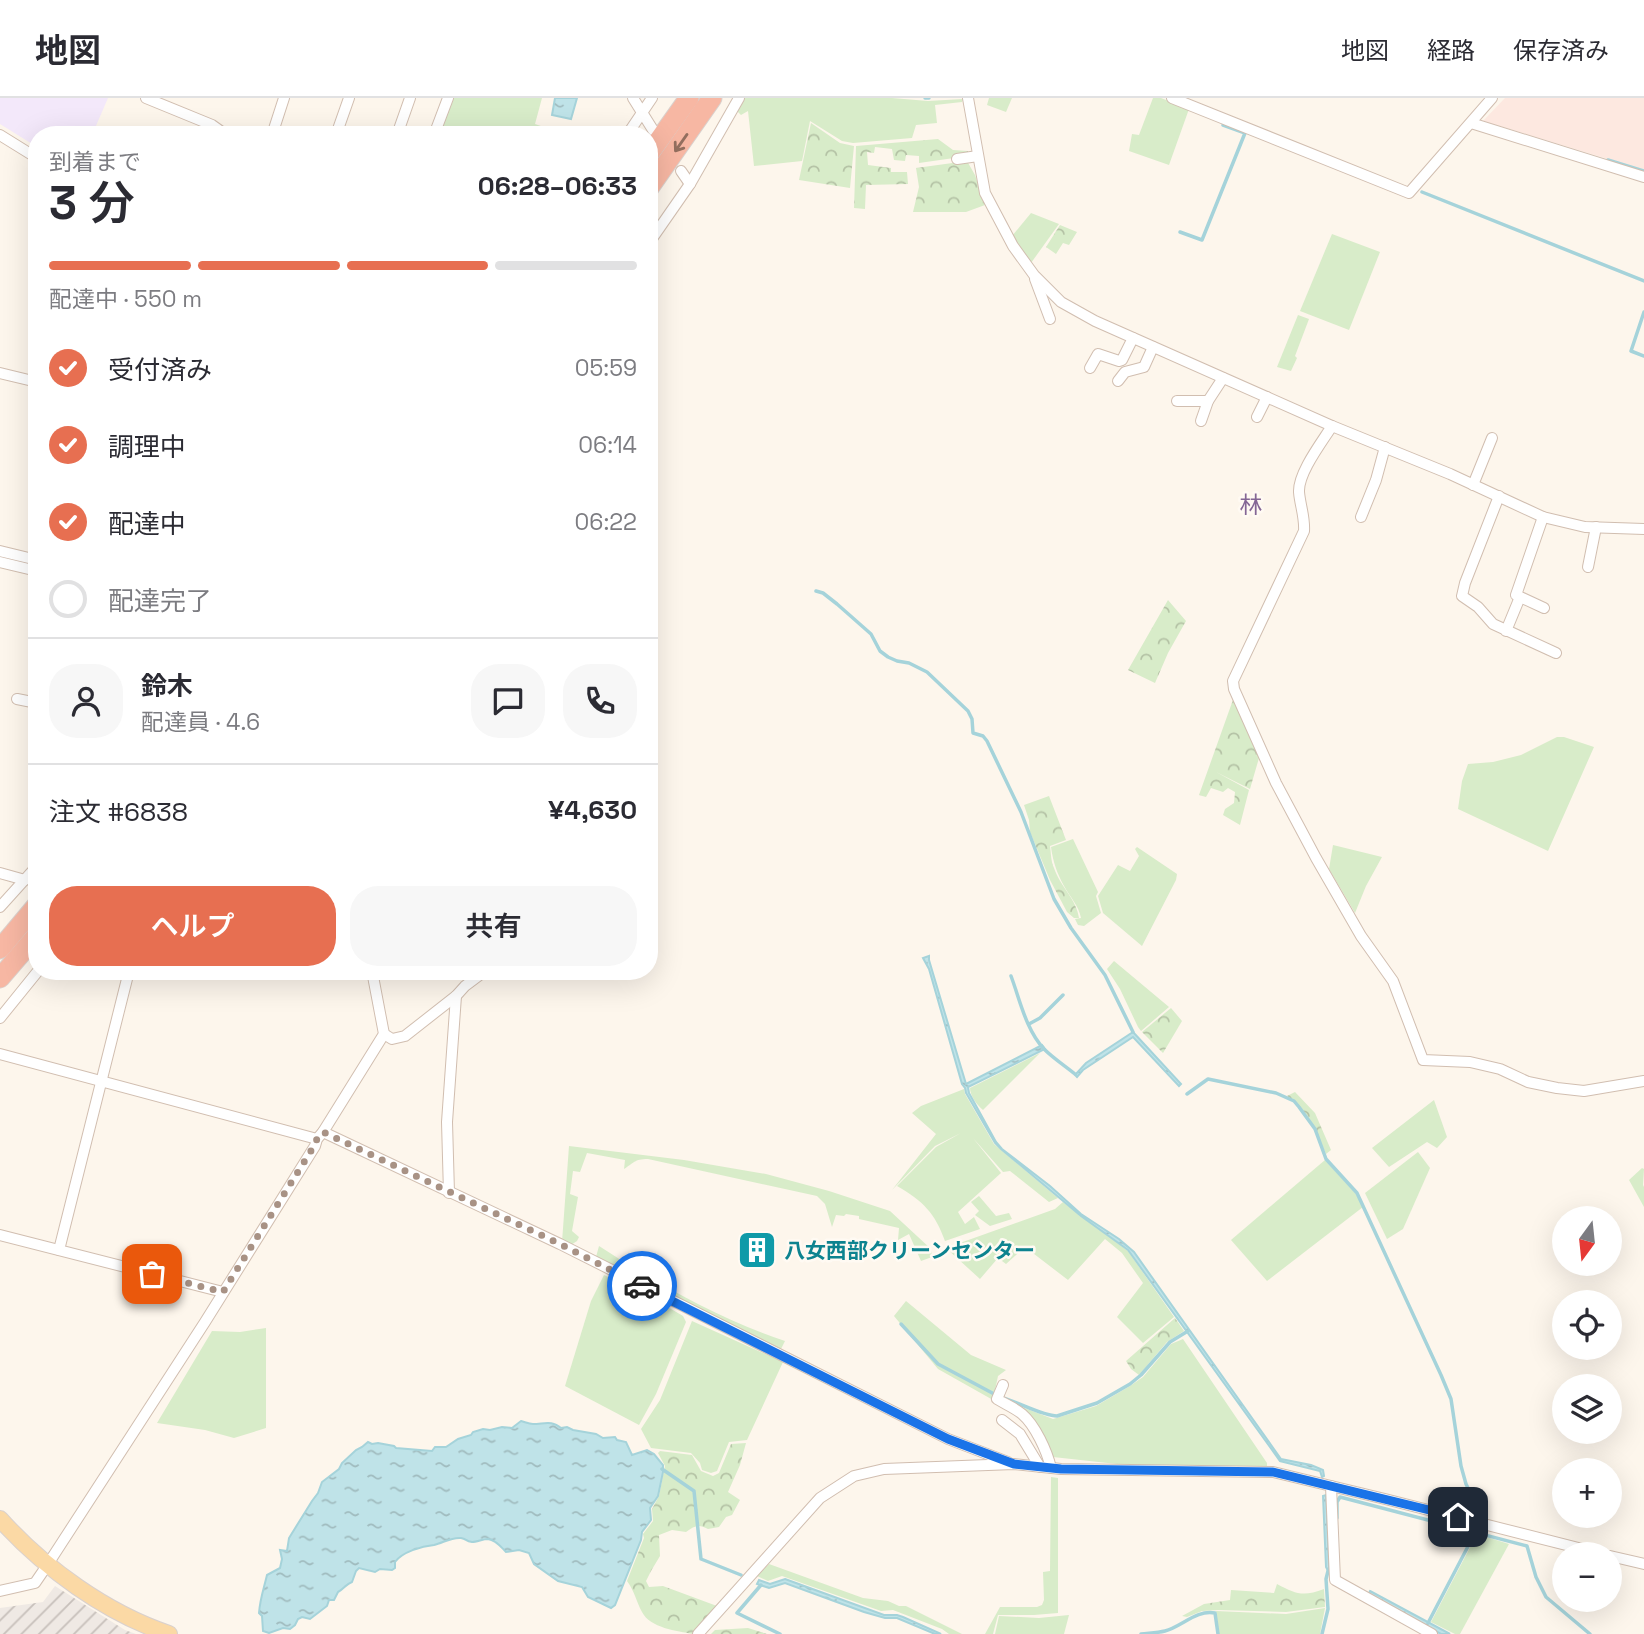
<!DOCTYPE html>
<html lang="ja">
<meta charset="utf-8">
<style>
body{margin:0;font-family:"Space Grotesk","Noto Sans JP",sans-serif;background:#f7f7f7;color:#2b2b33;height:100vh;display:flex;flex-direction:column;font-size:26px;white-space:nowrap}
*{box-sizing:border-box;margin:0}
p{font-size:23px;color:#7c7c81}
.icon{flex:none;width:38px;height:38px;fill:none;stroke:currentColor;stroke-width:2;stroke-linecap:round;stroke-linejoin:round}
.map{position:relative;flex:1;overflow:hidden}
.drawer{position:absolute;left:28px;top:28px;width:630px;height:854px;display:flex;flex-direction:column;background:#fff;border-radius:28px;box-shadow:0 7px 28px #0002}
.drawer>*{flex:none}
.needle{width:46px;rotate:195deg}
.tools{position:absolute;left:1552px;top:1108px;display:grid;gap:14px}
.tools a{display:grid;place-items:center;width:70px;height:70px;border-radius:50%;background:#fff;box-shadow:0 7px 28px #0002;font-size:35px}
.pin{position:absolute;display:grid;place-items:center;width:60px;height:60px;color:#fff;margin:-30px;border-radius:14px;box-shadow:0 4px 10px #0006}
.courier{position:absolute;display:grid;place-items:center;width:70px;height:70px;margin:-35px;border:5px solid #1a73e8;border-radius:50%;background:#fff;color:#222;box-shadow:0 2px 9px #0007}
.headline em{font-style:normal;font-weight:600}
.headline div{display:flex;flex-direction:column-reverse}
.headline{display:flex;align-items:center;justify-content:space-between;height:119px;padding:0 21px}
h1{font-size:46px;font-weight:600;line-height:52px}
.bar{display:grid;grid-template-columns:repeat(4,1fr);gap:10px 7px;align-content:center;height:84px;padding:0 21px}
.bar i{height:9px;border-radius:5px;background:#e1e1e2}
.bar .active{background:#e76f51}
.bar p{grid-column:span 4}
.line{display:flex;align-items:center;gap:18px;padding:0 21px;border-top:2px solid #e1e1e2}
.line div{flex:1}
.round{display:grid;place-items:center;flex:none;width:74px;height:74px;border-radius:28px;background:#f7f7f7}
ol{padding:0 21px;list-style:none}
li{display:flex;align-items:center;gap:21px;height:77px}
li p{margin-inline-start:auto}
li .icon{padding:7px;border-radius:50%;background:#e76f51;color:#fff;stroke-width:4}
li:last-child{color:#7c7c81}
li i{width:38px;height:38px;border:4px solid #e1e1e2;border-radius:50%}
.button{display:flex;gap:14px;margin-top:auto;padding:14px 21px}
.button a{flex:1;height:80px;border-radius:28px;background:#e76f51;color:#fff;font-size:28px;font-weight:600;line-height:80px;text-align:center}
.button a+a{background:#f7f7f7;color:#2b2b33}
header{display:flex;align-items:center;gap:42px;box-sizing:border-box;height:98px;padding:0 35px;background:#fff;border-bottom:2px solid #e1e1e2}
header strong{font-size:33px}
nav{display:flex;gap:38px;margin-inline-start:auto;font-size:24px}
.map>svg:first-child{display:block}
.commercial{fill:#fde8e0}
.industrial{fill:url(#industrial-furrows)}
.education{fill:#f3e8fa}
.green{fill:#d8ecc9}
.forest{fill:url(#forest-crowns)}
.water{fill:url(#water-ripples);stroke:#a5d3da;stroke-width:2}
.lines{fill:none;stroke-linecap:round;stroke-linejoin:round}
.stream{stroke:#a5d3da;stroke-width:3.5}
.street-casing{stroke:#d1beb0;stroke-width:12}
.primary-casing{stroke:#dad1cd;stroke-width:18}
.highway-casing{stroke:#dad1cd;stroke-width:21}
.street{stroke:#fff;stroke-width:10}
.primary{stroke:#fbd9a5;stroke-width:16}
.highway{stroke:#f7b7a3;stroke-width:19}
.oneway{stroke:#936e5e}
.done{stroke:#a89285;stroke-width:7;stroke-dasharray:0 12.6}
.route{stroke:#1a73e8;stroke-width:9}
.labels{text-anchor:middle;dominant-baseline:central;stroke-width:5;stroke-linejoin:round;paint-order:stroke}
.culture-label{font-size:21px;font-weight:bold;fill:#0d838f;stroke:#fffaf3;text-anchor:start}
.neighbourhood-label{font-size:23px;fill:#846695;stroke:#fffaf3}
</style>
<header>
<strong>地図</strong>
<nav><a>地図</a><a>経路</a><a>保存済み</a></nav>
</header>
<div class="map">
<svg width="1644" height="1536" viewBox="0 0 1644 1536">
<defs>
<pattern id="industrial-furrows" width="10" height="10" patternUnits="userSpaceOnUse" patternTransform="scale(1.75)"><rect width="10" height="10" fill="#efe9e4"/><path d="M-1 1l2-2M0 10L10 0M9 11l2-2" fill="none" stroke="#c7c0bb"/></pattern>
<pattern id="forest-crowns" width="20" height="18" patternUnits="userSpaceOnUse" patternTransform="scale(1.75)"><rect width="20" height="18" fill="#d8ecc9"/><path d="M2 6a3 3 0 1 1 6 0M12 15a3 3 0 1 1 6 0" fill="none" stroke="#b4c2a5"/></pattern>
<pattern id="water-ripples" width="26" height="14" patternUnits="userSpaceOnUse" patternTransform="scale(1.75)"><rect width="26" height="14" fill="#bfe3e8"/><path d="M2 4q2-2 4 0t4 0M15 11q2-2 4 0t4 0" fill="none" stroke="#a0bbbe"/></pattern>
</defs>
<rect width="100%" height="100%" fill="#fdf6ec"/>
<polygon class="commercial" points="1505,0 1644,0 1644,72 1483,23"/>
<polygon class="industrial" points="55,1488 125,1532 136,1536 0,1536 0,1510 43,1504"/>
<polygon class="education" points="0,0 108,0 92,37 37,37 37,49 0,26"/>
<g class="green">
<polygon points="452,0 542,0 535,26 567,37 439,37"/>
<polygon points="744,0 892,0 928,3 963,1 962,4 935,7 937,25 916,27 912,40 853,45 842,43 810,23 802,63 754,68 748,13 741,17 736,12"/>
<polygon points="989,0 1012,0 1006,14 987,7"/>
<polygon points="1153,0 1161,0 1189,11 1169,67 1129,53 1132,36 1139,37"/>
<polygon points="1031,115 1059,126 1031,165 1012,138"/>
<polygon points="1332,136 1380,154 1349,232 1300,213"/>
<polygon points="1298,217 1309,221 1295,258 1297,260 1291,273 1277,269"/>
<polygon points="1557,639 1564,639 1594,649 1548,753 1458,711 1462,683 1468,666 1493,664 1521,657"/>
<path d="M1073,741L1098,794L1096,798L1101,815L1084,828L1078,827L1075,821L1081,820C1079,808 1070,799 1064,788C1057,775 1053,764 1051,749Z"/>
<polygon points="1333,747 1382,759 1366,788 1355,815 1329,771"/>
<polygon points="1137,749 1177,776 1176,782 1142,848 1103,815 1098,798 1118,767 1130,773 1139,758 1135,751"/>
<polygon points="1114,863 1169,909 1141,933 1138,929 1120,891 1107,871"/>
<path d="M1040,955L983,1012C977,1007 970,998 970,990Z"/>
<path d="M964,991L965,996L994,1046L1058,1100L1049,1104L1010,1073L1003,1074L973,1040L1001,1075L958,1114L965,1126L974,1119L980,1131L945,1143C935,1115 923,1103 897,1088L936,1049L961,1035L935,1048L892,1092L936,1036L912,1015L921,1008Z"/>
<polygon points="1434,1002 1447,1039 1437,1050 1427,1044 1389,1069 1372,1050"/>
<path d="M569,1048L684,1062L766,1076L829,1093L890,1113L931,1151L932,1159L921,1163L909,1136L898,1142L899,1130L859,1121V1118L846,1116L844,1118L836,1117L832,1129L825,1106L817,1098L648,1061C634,1061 634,1065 624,1071L625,1062L587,1055L580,1074L573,1073L570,1096L578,1099L572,1133L579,1139L577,1143L571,1147L562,1144Z"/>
<polygon points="1418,1054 1430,1070 1403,1131 1387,1141 1365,1095"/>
<polygon points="1325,1062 1356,1096 1363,1109 1267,1183 1231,1142"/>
<polygon points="1642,1070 1644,1071 1643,1087 1644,1089 1644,1109 1629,1082"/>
<polygon points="979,1098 996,1118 1009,1115 1012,1121 990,1128 975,1117 979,1113 971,1104"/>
<polygon points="1063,1104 1128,1153 1174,1219 1143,1245 1117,1219 1143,1185 1122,1155 1105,1141 1068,1182 1025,1149 1006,1166 998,1160 980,1181 946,1150 1055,1111"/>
<path d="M599,1148C658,1186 719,1221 785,1243L781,1251L596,1159Z"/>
<polygon points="604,1177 649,1198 683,1218 686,1224 656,1296 639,1327 565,1288 591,1203"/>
<polygon points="906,1203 971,1257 1006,1272 998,1278 993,1302 938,1271 894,1218"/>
<polygon points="692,1223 783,1264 747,1342 729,1344 717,1373 711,1375 702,1372 700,1365 691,1355 651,1350 641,1331 660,1302"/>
<polygon points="266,1230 266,1330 234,1340 205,1332 157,1325 212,1233 240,1234"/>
<polygon points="1183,1241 1267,1365 1267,1368 1135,1368 1053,1359 1006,1303 1053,1321 1096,1308 1130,1288 1143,1279 1171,1246"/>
<polygon points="1051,1379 1058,1380 1058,1515 1034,1517 998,1517 993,1536 985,1536 1000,1509 1037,1509 1042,1507 1044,1502 1043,1474 1050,1473"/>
<polygon points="1480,1437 1509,1446 1460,1536 1455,1536 1431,1524 1476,1438"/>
<polygon points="769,1466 863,1500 888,1503 899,1508 906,1508 962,1536 949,1536 942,1531 893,1512 881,1513 782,1478 768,1483 757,1478"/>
<polygon points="1325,1510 1320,1536 1219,1536 1216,1513 1286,1516"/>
<polygon points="1069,1517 1064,1536 995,1536 999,1518 1039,1520"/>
</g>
<g class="forest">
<polygon points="811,25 840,45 854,48 850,90 799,82"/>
<polygon points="938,41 953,52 968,53 968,58 919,65 919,58 906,57 905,63 894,62 892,51 875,49 874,55 867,54 868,67 891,70 891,74 907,74 908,86 866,87 865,111 854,110 856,48"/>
<polygon points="967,63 975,77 985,107 966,114 913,114 919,89 916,70"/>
<polygon points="1060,127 1077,134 1069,147 1063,145 1056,156 1046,149"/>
<polygon points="1168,502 1186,523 1168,555 1155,585 1128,572"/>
<polygon points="1234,599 1259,660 1250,691 1216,674 1249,692 1240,727 1223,717 1225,711 1234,705 1235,694 1228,690 1223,694 1211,690 1206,699 1199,697"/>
<path d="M1049,698L1066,742L1050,748C1051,755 1051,764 1054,770C1060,788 1077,802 1079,820H1074L1067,814L1050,782L1030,734L1029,722L1024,707Z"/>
<polygon points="1171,910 1182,923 1163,955 1142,934"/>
<path d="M1295,994L1315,1015L1331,1052L1326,1056C1317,1035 1307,1010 1287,998Z"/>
<polygon points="1175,1220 1184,1233 1167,1244 1139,1277 1131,1271 1126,1263"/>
<path d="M746,1345L740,1367L728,1394L740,1402L732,1417L726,1419L719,1429L708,1431C699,1426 695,1427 686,1434L672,1432L659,1437L660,1458L651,1473L646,1483L649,1489L663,1488L717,1508L693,1536C677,1533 650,1530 642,1514C636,1503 635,1494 627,1483L644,1440L643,1436L653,1423L652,1411L659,1398L665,1368L658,1355L660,1353L692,1357L701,1373L713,1378L719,1375L731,1346Z"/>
<path d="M1277,1486C1296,1496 1303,1499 1324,1491L1325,1509L1286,1514L1218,1512L1202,1513L1187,1519L1182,1518L1204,1506L1230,1502L1231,1492L1274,1495Z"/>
<polygon points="748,1530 767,1536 711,1536 715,1532"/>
</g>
<g class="water">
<polygon points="555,0 577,0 571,21 552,17"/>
<polygon points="929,858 929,862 966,986 1042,947 1045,951 968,989 969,995 996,1044 1002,1051 1050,1088 1081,1116 1119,1141 1134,1154 1281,1361 1311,1367 1323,1372 1324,1378 1322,1379 1320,1373 1280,1363 1128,1152 1081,1118 1001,1051 995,1045 966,995 965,990 962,986 929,871 923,860"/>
<polygon points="1133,934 1181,986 1179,988 1133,939 1083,972 1077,979 1075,977 1086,965"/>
<path d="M521,1323C525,1324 529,1326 533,1326C544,1326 552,1322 561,1330L567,1329L573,1332L596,1336L603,1340L615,1339L617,1342L626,1344L632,1357L647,1352L654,1356L663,1367V1374L658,1398L650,1410L651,1422L642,1434L641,1442L615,1507L611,1510L588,1499L582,1489L558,1483L534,1466L529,1455L519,1452L506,1454C501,1449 496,1442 488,1441C483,1441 477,1444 472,1444C465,1443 467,1441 461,1440C451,1439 443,1445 434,1447C422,1448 402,1454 395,1464V1470L392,1472L380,1471L375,1474L359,1470L356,1473L352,1484C346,1486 344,1491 338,1494L334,1502H329L327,1508L310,1521L302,1519L298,1521L295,1527L290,1531L283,1530L269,1535L263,1533L262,1518L259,1515C260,1501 264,1490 267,1477L280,1470L282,1461L280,1452L287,1453L289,1440L312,1403L318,1395L322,1384L339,1371L342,1365L356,1352L362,1349L368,1344L372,1346L378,1345L394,1348L396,1350L432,1353L435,1349H446L458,1341L471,1337L473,1334L483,1331L490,1332L502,1329L512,1330Z"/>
<polygon points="1326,1397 1329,1469 1328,1473 1326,1469 1323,1398"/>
<polygon points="785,1481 884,1517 897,1517 903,1519 941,1536 935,1536 897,1520 885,1520 864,1514 785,1485 769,1490 757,1486 759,1482 770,1486"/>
<polygon points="1370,1493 1450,1536 1441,1536 1368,1497"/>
</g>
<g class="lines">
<g class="stream">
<polyline points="925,0 929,0"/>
<polyline points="1608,62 1644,73"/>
<polyline points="1422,94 1644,183"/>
<polyline points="1180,134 1202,142 1245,35 1223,27"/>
<polyline points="1644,214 1631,253 1644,258"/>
<polyline points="816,493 823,495 837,506 871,536 880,553 888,559 897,563 909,565 927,574 968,613 972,621 973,635 983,638 987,643 1021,714 1054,801 1071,830 1105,877 1133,934"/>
<path d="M1011,878C1020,902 1026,932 1044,951C1053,960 1065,968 1075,976"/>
<polyline points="1029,926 1040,920 1063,897"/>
<polyline points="1187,996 1208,981 1276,995 1294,1003 1299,1009 1315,1031 1326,1061 1357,1095 1441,1277 1451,1301 1461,1368 1466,1386 1482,1418"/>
<polyline points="901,1226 938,1266 996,1297"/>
<path d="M1003,1300C1018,1304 1043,1318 1057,1318L1097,1305L1130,1286L1141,1277L1170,1244L1188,1233"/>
<polyline points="662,1371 694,1393 701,1461 741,1477"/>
<polyline points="1337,1420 1337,1404 1340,1399 1527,1448 1536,1479 1546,1499 1590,1536"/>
<polyline points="761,1487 737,1515 780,1536"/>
<polyline points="1428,1525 1475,1435"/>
<path d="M1141,1536C1149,1535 1157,1535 1165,1533C1181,1529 1197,1511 1215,1515L1218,1536"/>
<polyline points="1322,1536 1328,1511 1326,1481 1328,1473"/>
</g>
<g class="street-casing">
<g id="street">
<polyline points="146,0 212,27 226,37"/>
<polyline points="633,0 653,32"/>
<polyline points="968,0 985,95 1013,148 1034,177 1061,204 1095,223 1332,328 1450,376 1543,419 1585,429 1644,431"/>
<polyline points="1172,0 1409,95 1492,0"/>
<polyline points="1471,25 1644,79"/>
<polyline points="0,37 37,60"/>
<polyline points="272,37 284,0"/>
<polyline points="336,37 349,0"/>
<polyline points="397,37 410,0"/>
<polyline points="434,37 448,0"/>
<polyline points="627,37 652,0"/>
<polyline points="957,61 978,58"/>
<polyline points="681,73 690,86"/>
<polyline points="649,145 690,86 739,0"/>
<polyline points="1035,181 1050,221"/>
<polyline points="1090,270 1098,256 1119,263 1122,262 1133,240"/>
<polyline points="0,275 37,284"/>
<polyline points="1118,283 1125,274 1144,269 1153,249"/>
<polyline points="1177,303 1208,303"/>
<polyline points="1257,319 1267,299"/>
<polyline points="1201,323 1208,303 1223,280"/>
<path d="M1332,328C1322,344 1298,375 1299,394C1300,407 1305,419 1304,433L1233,583L1234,591L1276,685L1316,760L1361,838L1393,883L1423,962L1470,964L1500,971L1528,984L1557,990L1584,993L1644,983"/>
<polyline points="1473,387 1492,340"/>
<polyline points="1499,398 1465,485 1462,498 1478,509 1493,526 1556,555"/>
<polyline points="1361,419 1376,382 1385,349"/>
<polyline points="1543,419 1516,497 1544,510"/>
<polyline points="0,453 37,462"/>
<polyline points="0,464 37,473"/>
<polyline points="1588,469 1596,429"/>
<polyline points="1506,533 1520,499"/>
<polyline points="17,601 37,605"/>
<polyline points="0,775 25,782"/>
<polyline points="0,809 37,768"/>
<polyline points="0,920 38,873"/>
<polyline points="384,936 392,941 405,938 456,898 465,888 485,873"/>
<polyline points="0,956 317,1041"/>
<polyline points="323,1034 560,1146 948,1341 1008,1364"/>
<polyline points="449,1095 447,1024 456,898"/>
<polyline points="0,1137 223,1194"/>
<polyline points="59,1152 129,873"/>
<path d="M1003,1287L997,1301C1005,1306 1015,1310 1022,1316C1035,1327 1047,1353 1051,1370"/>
<polyline points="1002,1322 1020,1336 1040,1369"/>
<polyline points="1331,1388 1335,1482 1432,1536"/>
<polyline points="1610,1458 1644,1466"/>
<polyline points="0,1493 35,1485 48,1466 205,1224 315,1048 317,1041 323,1034 384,936 372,873"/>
<polyline points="698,1536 820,1400 854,1378 884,1371 1014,1366 1061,1371 1273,1374 1385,1401 1602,1456"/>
</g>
</g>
<g class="primary-casing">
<path id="primary" d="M0,1421C44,1470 106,1515 169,1536"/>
</g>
<g class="highway-casing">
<g id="highway">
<polyline points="649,56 689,0"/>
<polyline points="649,90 712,0"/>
<polyline points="0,851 37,807"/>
<polyline points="0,880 37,837"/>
</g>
</g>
<use href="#street" class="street"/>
<use href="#primary" class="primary"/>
<use href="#highway" class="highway"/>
</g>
<defs><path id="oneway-shaft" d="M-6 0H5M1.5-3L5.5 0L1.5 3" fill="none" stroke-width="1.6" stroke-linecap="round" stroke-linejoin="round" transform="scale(1.75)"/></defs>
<use class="oneway" href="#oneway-shaft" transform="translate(681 45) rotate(125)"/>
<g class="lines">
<polyline class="done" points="152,1176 223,1194 314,1048 317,1041 323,1034 560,1146 642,1188"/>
<polyline class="route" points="642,1188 948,1341 1014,1366 1061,1371 1273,1374 1458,1419"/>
</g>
<defs>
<g id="building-square" transform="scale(2.0125)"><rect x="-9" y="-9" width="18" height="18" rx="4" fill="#0f9aa8" stroke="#fffaf3"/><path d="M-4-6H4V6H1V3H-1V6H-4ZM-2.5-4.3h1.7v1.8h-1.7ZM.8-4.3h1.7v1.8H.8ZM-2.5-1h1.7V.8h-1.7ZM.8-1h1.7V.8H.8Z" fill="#fff"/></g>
</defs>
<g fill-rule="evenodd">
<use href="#building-square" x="757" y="1152"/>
</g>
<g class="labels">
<g class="culture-label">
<text x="784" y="1152">八女西部クリーンセンター</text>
</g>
<g class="neighbourhood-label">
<text x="1251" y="407">林</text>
</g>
</g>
</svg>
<div class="tools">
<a><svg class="needle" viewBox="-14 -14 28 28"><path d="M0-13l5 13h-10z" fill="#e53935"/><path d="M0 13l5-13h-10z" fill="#7c7c81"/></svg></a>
<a><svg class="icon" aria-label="locate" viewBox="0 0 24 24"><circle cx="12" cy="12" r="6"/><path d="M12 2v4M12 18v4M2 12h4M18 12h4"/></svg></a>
<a><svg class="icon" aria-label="layers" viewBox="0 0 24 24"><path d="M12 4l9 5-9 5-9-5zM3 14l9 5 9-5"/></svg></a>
<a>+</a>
<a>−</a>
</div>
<div class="pin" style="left:152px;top:1176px;background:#ea580c"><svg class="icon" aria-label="bag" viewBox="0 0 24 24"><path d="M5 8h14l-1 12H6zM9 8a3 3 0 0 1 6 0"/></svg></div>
<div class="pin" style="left:1458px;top:1419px;background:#1f2937"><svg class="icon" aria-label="home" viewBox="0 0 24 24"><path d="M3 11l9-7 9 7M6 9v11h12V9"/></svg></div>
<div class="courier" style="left:642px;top:1188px"><svg class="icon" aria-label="car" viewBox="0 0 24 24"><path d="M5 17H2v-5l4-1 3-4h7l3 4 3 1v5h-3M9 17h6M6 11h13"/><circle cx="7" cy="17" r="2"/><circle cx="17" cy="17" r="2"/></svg></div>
<section class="drawer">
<div class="headline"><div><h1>3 分</h1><p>到着まで</p></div><em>06:28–06:33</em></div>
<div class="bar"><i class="active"></i><i class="active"></i><i class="active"></i><i></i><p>配達中 · 550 m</p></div>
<ol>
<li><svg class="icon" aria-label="check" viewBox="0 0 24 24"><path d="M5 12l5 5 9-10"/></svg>受付済み<p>05:59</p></li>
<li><svg class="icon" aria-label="check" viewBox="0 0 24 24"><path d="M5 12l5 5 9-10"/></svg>調理中<p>06:14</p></li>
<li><svg class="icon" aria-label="check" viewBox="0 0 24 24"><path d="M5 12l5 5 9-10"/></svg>配達中<p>06:22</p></li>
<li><i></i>配達完了</li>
</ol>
<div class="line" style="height:126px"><a class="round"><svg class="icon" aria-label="person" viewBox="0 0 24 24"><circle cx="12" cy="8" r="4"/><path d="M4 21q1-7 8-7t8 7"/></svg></a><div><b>鈴木</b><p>配達員 · 4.6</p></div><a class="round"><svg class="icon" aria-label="chat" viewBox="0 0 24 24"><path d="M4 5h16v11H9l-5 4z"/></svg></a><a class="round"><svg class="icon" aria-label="phone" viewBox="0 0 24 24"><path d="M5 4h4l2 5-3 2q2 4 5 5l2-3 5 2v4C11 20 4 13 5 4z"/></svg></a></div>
<div class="line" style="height:91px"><div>注文 #6838</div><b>¥4,630</b></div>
<div class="button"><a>ヘルプ</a><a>共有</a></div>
</section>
</div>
